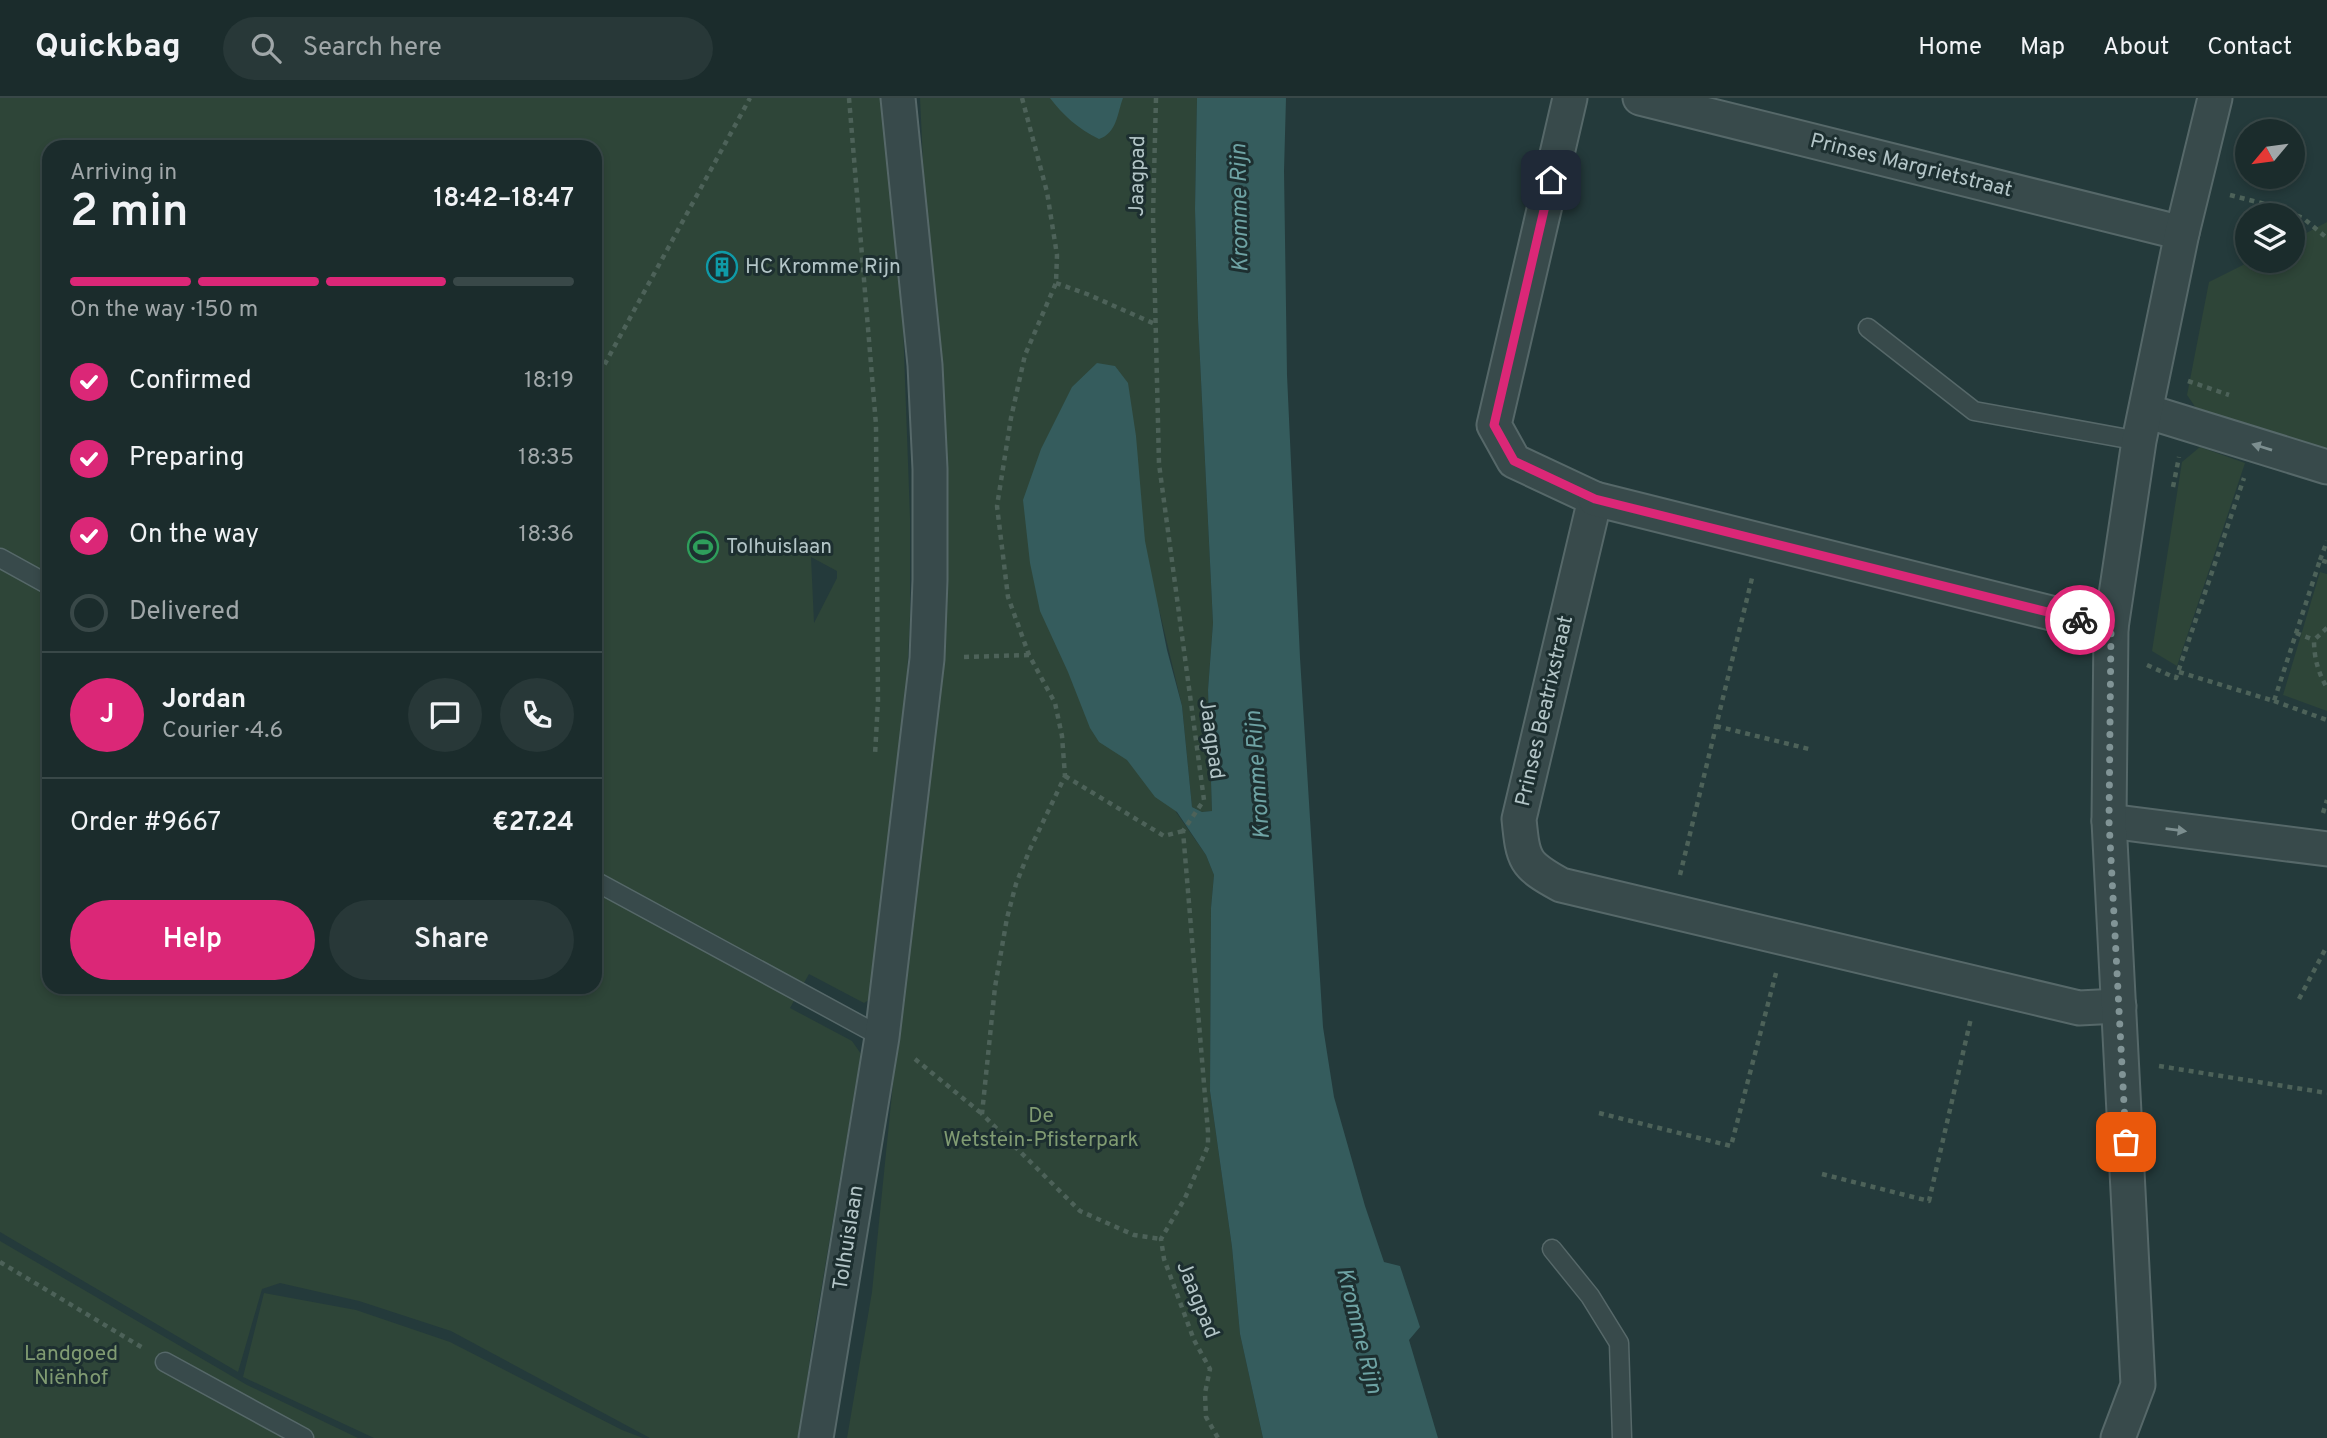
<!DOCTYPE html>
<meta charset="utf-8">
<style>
body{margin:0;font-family:Overpass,sans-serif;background:#283838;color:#f1f3f6;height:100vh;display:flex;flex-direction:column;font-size:26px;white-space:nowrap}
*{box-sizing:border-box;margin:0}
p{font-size:23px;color:#a0a7a9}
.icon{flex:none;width:38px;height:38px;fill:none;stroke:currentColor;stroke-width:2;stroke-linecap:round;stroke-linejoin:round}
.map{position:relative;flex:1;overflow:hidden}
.panel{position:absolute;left:42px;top:42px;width:560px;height:854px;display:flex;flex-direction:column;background:#1b2c2c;border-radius:21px;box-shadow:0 4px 10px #0003,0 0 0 2px #394848}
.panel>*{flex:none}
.needle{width:46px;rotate:241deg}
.fabs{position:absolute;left:2235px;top:21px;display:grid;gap:14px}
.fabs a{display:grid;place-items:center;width:70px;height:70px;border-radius:50%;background:#1b2c2c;box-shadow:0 4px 10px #0003,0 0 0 2px #394848;font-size:35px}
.pin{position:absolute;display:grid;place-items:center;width:60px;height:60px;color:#fff;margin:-30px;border-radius:14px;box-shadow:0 4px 10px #0006}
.courier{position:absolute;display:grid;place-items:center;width:70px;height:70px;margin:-35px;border:5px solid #db2777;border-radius:50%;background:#fff;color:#222;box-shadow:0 2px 9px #0007}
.head em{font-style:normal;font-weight:600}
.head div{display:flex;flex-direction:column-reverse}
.head{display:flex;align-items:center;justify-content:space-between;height:119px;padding:0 28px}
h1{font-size:46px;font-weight:600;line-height:52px}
.bar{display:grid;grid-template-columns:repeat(4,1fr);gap:10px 7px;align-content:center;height:84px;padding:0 28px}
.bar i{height:9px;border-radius:5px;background:#394848}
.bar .selected{background:#db2777}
.bar p{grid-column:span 4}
.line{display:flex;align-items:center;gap:18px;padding:0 28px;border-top:2px solid #394848}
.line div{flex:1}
.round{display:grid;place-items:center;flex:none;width:74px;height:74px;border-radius:37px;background:#283838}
ol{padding:0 28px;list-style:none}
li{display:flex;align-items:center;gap:21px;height:77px}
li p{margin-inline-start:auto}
li .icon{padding:7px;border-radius:50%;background:#db2777;color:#fff;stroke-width:4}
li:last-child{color:#a0a7a9}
li i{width:38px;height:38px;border:4px solid #394848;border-radius:50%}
.primary-button{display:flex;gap:14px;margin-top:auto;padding:14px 28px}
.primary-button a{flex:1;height:80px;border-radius:42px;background:#db2777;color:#fff;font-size:28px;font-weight:600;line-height:80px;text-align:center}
.primary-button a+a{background:#283838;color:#f1f3f6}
header{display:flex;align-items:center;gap:42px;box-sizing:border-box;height:98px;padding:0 35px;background:#1b2c2c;border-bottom:2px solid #394848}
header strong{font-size:33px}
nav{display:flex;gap:38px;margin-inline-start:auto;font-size:24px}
.search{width:490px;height:63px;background:#283838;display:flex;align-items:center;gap:18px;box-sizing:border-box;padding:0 24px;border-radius:38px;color:#a0a7a9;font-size:26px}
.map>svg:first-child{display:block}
.green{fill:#2e4538;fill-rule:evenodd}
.water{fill:#355c5d}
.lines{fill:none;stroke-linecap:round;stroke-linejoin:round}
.service-casing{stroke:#566869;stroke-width:21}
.minor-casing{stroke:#566869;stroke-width:37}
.path{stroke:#4d6259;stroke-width:4.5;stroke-dasharray:5 5;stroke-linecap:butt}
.service{stroke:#384a4b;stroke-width:18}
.minor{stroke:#384a4b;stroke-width:33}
.oneway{fill:#7c8e8f}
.done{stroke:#819496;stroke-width:7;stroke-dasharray:0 12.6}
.route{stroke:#db2777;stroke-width:9}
.labels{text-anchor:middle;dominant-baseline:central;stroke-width:6;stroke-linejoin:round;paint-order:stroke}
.street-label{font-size:21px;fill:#b3c5c7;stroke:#1d2f30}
.poi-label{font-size:21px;fill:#b3c5c7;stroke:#1d2f30;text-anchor:start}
.park-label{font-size:21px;fill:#809b72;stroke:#1d2f30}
.water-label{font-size:23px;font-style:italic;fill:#6ea3a4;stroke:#1d2f30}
</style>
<header>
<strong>Quickbag</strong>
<div class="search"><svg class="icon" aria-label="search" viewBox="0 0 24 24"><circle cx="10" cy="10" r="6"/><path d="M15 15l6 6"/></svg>Search here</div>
<nav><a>Home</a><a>Map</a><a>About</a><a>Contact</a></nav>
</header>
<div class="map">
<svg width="2327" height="1340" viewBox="0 0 2327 1340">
<rect width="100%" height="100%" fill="#243a3b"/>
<g class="green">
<path d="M0,0H889L898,89L910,420V519L904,639L878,896L864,905L809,876L790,910L852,943L861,956L812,1246L799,1340H650L451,1233L359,1203L280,1185L262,1191L238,1274L0,1134ZM49,49H595V889H49ZM811,459L837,473V480L814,525Z"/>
<polygon points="920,0 1197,0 1195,111 1198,221 1213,525 1208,592 1212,713 1202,714 1192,709 1182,608 1159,511 1176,714 1206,757 1214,777 1211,810 1210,993 1232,1149 1240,1236 1263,1340 847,1340 872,1194 943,489"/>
<polygon points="2327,124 2327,353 2198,313 2187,297 2209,184 2251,163 2292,163 2293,142"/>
<polygon points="2200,349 2245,365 2177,568 2152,553 2182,364"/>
<polygon points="2320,474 2327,476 2327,613 2283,597"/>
<polygon points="0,1143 247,1287 358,1340 0,1340"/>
<polygon points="264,1195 356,1212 450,1244 622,1332 643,1340 374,1340 243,1279"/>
</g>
<g class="water">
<path d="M1050,0H1123C1117,16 1117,35 1099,41C1078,31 1063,17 1050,0Z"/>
<polygon points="1197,0 1286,0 1284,73 1287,277 1300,560 1323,929 1334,999 1365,1108 1384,1164 1400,1168 1420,1229 1409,1242 1438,1340 1263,1340 1240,1236 1232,1149 1210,993 1211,810 1214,777 1206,757 1177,714 1155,699 1127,662 1099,644 1090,630 1068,574 1040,513 1030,465 1023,402 1041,351 1072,289 1097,265 1115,268 1128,285 1136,338 1145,443 1167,552 1182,608 1192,709 1202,714 1212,713 1208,592 1213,525 1198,221 1195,111"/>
</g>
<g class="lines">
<g class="service-casing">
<g id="service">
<polyline points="1868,230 1974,313 2139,343"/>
<polyline points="0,460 49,487"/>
<polyline points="595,783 882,939"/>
<polyline points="1552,1151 1590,1198 1619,1245 1622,1340"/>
<polyline points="165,1264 304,1340"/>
</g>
</g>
<g class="minor-casing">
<g id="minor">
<path d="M1570,0L1494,327L1514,363L1595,401L1519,721C1523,762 1524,767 1561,787L2079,910L2119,908"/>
<polyline points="1640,0 2182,135"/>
<polyline points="2146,313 2327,369"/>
<polyline points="1595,401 2111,530"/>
<polyline points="2109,723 2327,751"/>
<polyline points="816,1340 882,939 927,561 930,482 930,371 925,267 898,0"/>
<polyline points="2118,1340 2138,1287 2109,723 2111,530 2139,343 2182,135 2215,0"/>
</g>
</g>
<g class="path">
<polyline points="849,0 876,327 878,603 875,657"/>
<polyline points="1022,0 1047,94 1057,157 1056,185 1025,257 1011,320 997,408 1008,499 1029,557 1055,605 1062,638 1065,678 1030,751 1016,786 1007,820 995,889 982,1016 1080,1113 1134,1137 1161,1141"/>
<polyline points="1156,0 1153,118 1159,366 1204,702 1183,733 1208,1034 1208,1048 1185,1100 1161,1141 1164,1161 1194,1242 1210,1271 1205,1295 1206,1319 1218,1340"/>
<polyline points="2230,97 2269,107 2303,120 2327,140"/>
<polyline points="1056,185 1087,196 1155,226"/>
<polyline points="2188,283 2229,297"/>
<polyline points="595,284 750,0"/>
<polyline points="2173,389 2179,359"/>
<polyline points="2320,462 2327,443"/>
<path d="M2327,530L2314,542C2314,560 2318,574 2327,590"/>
<polyline points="2296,535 2314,542"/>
<polyline points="964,559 1029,557"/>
<polyline points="2147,567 2176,580 2244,380"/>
<polyline points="2179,574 2274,603 2320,462 2327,464"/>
<polyline points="2274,603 2327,622"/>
<polyline points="1716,628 1813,652"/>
<polyline points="1065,678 1164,738 1183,733"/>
<polyline points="2323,715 2327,702"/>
<polyline points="1680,777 1753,476"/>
<polyline points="2299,901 2327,848"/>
<polyline points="915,961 981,1015"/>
<polyline points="2159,968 2327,995"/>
<polyline points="1599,1015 1731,1048 1776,875"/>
<polyline points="1822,1076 1929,1103 1971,920"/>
<polyline points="0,1164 143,1250"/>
</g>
<use href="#service" class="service"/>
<use href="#minor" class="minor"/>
</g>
<defs><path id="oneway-solid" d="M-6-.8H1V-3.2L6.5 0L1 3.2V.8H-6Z" transform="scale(1.75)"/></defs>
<g class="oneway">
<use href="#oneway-solid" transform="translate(2262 349) rotate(-163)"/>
<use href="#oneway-solid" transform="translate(2176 732) rotate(7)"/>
</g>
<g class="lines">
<polyline class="done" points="2080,522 2111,530 2109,723 2126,1044"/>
<polyline class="route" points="1551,82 1494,327 1514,363 1595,401 2080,522"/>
</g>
<defs>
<g id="building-ring" transform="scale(1.575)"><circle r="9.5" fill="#1d2f30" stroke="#0f9aa8" stroke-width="1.5"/><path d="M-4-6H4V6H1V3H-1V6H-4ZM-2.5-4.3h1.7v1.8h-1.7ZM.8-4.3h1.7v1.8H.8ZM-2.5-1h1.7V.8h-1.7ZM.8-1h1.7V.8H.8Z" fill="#0f9aa8"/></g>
<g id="stadium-ring" transform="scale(1.575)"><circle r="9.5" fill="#1d2f30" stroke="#2e9e5b" stroke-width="1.5"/><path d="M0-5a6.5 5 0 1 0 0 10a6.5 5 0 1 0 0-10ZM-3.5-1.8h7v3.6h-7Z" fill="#2e9e5b"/></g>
</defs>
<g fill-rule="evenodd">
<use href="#building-ring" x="722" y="169"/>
<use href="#stadium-ring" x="703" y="449"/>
</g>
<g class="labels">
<g class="street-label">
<text transform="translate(1911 68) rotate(14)">Prinses Margrietstraat</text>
<text transform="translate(1138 78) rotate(-89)">Jaagpad</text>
<text transform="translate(1545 613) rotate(-77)">Prinses Beatrixstraat</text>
<text transform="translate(1211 641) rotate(82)">Jaagpad</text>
<text transform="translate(849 1140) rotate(-81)">Tolhuislaan</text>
<text transform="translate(1197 1202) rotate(68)">Jaagpad</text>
</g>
<g class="poi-label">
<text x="745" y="169">HC Kromme Rijn</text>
<text x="726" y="449">Tolhuislaan</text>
</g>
<g class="park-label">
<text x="1041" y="1018">De<tspan x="1041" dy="24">Wetstein-Pfisterpark</tspan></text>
<text x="71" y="1256">Landgoed<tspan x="71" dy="24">Niënhof</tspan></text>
</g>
<g class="water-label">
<text transform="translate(1241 110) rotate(-91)">Kromme Rijn</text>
<text transform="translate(1259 677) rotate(-94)">Kromme Rijn</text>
<text transform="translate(1358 1233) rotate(76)">Kromme Rijn</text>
</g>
</g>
</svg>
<div class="fabs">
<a><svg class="needle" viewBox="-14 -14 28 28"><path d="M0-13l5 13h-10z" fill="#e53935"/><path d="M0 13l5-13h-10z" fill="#a0a7a9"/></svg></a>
<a><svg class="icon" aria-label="layers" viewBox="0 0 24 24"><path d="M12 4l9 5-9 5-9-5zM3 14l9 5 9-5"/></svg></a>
</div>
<div class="pin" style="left:2126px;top:1044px;background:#ea580c"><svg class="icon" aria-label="bag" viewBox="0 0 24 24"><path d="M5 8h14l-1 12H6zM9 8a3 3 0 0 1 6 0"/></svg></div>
<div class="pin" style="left:1551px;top:82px;background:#1f2937"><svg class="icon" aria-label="home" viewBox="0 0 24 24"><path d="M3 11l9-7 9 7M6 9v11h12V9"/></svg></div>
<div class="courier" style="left:2080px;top:522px"><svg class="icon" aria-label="bike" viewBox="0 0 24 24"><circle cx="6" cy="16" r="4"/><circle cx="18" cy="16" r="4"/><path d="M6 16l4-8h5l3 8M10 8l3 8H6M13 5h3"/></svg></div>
<section class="panel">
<div class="head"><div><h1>2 min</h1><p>Arriving in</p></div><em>18:42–18:47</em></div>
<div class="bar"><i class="selected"></i><i class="selected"></i><i class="selected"></i><i></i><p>On the way · 150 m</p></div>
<ol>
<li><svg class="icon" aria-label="check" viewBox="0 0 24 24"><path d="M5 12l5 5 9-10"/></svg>Confirmed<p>18:19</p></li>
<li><svg class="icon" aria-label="check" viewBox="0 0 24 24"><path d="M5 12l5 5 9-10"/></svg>Preparing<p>18:35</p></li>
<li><svg class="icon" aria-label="check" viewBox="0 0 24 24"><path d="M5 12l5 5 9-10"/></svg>On the way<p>18:36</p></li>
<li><i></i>Delivered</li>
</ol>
<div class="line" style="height:126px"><b class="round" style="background:#db2777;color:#fff">J</b><div><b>Jordan</b><p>Courier · 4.6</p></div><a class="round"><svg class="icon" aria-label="chat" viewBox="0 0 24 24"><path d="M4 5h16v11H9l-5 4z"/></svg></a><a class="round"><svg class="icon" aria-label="phone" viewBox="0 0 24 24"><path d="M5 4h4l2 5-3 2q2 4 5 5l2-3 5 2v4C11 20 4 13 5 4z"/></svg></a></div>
<div class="line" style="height:91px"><div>Order #9667</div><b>€27.24</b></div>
<div class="primary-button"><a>Help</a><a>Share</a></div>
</section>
</div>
